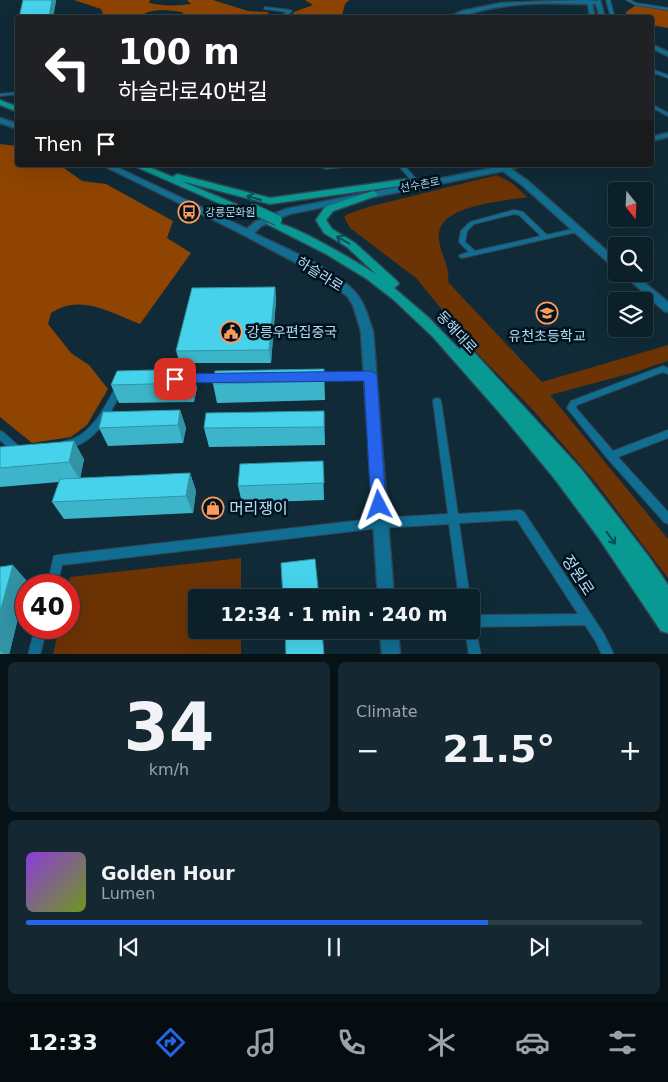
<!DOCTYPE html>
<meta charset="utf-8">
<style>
body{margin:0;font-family:"DejaVu Sans","Noto Sans KR",sans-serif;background:#152831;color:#f1f3f6;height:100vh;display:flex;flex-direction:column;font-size:19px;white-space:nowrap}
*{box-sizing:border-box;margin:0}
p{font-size:16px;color:#9aa3a8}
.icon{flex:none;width:28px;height:28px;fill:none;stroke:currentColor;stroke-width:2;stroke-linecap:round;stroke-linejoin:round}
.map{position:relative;height:654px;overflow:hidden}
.side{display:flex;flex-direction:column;gap:8px;padding:8px;background:#071217;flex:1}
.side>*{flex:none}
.hud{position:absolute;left:15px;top:15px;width:639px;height:152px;border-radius:5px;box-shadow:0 5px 20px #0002,0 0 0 1px #2c3e46;background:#202124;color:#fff;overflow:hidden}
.needle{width:32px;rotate:162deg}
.fabs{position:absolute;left:608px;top:182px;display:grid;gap:10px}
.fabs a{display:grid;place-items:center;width:45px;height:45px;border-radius:5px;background:#0c2029;box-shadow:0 5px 20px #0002,0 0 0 1px #2c3e46;font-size:25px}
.speed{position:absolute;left:15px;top:574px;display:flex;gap:10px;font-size:25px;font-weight:700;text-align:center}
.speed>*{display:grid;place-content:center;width:65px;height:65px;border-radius:50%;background:#0c2029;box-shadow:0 5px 20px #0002,0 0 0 1px #2c3e46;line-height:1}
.speed .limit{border:8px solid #d22;background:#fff;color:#111}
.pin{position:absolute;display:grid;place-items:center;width:42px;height:42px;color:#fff;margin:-21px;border-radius:10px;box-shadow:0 2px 8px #0006}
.me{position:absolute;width:55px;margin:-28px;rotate:356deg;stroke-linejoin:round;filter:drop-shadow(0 0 4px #0008)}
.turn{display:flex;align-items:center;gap:18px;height:105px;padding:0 20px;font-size:22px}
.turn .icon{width:65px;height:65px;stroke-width:2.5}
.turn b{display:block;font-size:35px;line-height:42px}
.then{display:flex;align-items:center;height:48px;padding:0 20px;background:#0003;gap:10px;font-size:19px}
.big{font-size:38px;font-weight:600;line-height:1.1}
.side .tile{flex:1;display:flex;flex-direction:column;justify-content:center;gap:8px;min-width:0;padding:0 18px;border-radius:8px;background:#152831}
.side .dial{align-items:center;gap:0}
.dial b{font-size:65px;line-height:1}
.song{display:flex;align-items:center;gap:15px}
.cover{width:60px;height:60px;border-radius:8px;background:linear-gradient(135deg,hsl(270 70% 55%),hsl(80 70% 35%))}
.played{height:5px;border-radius:2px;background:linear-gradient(90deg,#2563eb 75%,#2c3e46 75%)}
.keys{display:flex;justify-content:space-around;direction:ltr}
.heat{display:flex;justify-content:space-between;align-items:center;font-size:28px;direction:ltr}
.side .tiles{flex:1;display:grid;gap:8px;grid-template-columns:1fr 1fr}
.tile:last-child{grid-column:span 2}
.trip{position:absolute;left:188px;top:589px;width:292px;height:50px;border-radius:5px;background:#0c2029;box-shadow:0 5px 20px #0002,0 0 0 1px #2c3e46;font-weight:600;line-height:50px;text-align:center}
.menu{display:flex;height:80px;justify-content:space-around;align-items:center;background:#050d10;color:#9aa3a8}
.menu .icon{width:35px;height:35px}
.menu .current{color:#2563eb}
.menu b{font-size:22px;color:#f1f3f6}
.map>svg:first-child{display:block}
</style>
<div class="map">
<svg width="668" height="655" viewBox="0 0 668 655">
<rect width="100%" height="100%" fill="#102a37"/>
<path fill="#6c3304" d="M497 175 512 183 527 197C505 201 442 205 439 233 437 250 451 266 448 282L542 382 668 345V361L632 373 550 395 668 539V578L597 484 533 410 478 354 416 278 350 228 344 217 348 214 368 207Z
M241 558V597L196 598V630H241V654H53L59 628H69L68 585 70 577Z"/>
<path fill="#8f4401" d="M74 0H150L149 3C162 6 177 6 191 4L187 0H213L248 11 269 12 266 15 258 17 186 18 182 12C170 10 155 8 144 14V17H104L101 9Z
M305 0H349L345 4 342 15 320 16 328 17H291L294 12 313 5Z
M636 5 668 10V28L651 25V18L627 16 626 12Z
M0 144 17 146 18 165H52L64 168 82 181 106 184 173 221 167 238 191 253 140 324C111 313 81 293 51 313L48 324 71 353 89 365 108 389 87 425 71 437 32 443 0 417Z"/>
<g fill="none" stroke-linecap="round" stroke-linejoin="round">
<g stroke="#2f4655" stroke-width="2">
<path id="street" d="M606 0H610L615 18H611Z
M626 0H630L636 3 668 8V10L635 5Z
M265 7 290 10 292 11 283 18H279L287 12 264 9Z
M651 69 668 75V78L651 72Z
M18 92V94L0 96V94Z
M651 104 668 113V116L651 107Z
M318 165H348L345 167 326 169Z
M398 165H404L416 179V181H412Z
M514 210 523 212 547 235 577 228 580 230 577 232 462 258 460 257 459 256 460 255 469 252 459 242 461 231 470 222ZM514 214 519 215 541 236 475 251 465 242 467 231 474 224Z
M663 366 668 368V374L663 372 577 405 576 408 613 451 668 430V438L618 457 668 512V524L664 522 608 459 567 408 571 401Z
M370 373 373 374 374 376 373 378 370 379 315 380 312 379 311 377 312 375 315 374Z
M223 375 226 376 227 378 226 380 223 381 185 382 182 381 181 379 182 377 185 376Z
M120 384 123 385 124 387C112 409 100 439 73 447 69 448 66 449 62 448L60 445 62 442C65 441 70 440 73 439 95 430 106 404 117 385Z
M437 398 440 399 441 401 458 514 520 510 524 512 604 634 614 655H602L596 642 585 625 475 627 481 655H469L465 630H471V615L578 614 517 520 459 523 470 598H459L449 524 380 528 62 565 57 585H47L53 560 54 556 58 555 380 518 448 514 433 401 434 399Z
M0 431 3 432 22 449 24 452 22 455 19 456 16 455 0 440Z
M35 628H47L40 655H28Z"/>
</g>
<g stroke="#2f4655" stroke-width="3">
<path id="secondary" d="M588 0 596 1 600 0 605 18H600L596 4H592L595 18H590L588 4C558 3 528 2 499 7 481 9 463 18 446 18L462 11 501 3Z
M651 44 668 52V56L651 48Z
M0 118 18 124V129L0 123Z
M668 133V137L651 141V137Z
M102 165H112L247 229 255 222 286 209 498 167 497 165H523L511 169 528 181 616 259V267L612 266 522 185 503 171 289 214 261 226 254 233C284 248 333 268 355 292 365 303 368 318 373 331L394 598H378L361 331 353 305 347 296 323 277 238 232Z
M623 274H634L668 302V312L664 311Z
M380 630H398L400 655H382Z"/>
</g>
<g stroke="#2f4655" stroke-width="3">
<path id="primary" d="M0 100 18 107V112L0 105Z
M132 165H144L173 177 177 174 270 198 406 179 411 182 406 185 270 204 181 181 252 211 253 213 248 216Z
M373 191 378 194 376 196 333 211 326 220 332 229 355 243 397 281 399 284 394 288 429 318 459 349 465 346 470 348 581 469 649 557 668 585V633L661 631 598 537 554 478 506 420 433 337 394 300 367 279 326 254 267 224 268 222C285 218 360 264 377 275L347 247 324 233 316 220 325 207Z"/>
</g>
<use href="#street" fill="#106e93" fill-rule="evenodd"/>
<use href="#secondary" fill="#106e93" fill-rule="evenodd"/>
<use href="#primary" fill="#099993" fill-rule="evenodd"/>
<g stroke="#2f4655" stroke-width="12" stroke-linecap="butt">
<path id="primary-bridge" d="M253 209 277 220"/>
</g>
<use href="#primary-bridge" stroke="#099993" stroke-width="10"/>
</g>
<path fill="#3cb5ca" d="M275 287 276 300 271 363H180L176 351Z
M192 369 197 388 194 402 119 403 111 385Z
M324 369 325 400 217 403 213 384Z
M180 410 186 428 183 443 108 446 99 428Z
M324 411 325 445 209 447 204 428Z
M0 447 84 459 80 478 190 473 196 491 193 513 64 519 52 502 59 482 0 487Z
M323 461 324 500 242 503 238 486Z
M0 567 27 581 9 655H0Z"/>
<path fill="#3193a4" d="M52 0H56V2L53 18H49Z
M275 287 276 300 271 363 269 350Z
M192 369 197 388 194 402 189 383Z
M180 410 186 428 183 443 178 425Z
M74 441 84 459 80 480 69 462Z
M190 473 196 491 193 513 186 496Z
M13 565 27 581 9 655H5L0 651V612Z"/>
<path fill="#46d2eb" stroke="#3193a4" d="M23 0H52L49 18H19Z
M275 287 269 350 176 351 192 288Z
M192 369 189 383 111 385 117 371Z
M324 369 325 381 213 384 215 371Z
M180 410 178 425 99 428 103 412Z
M324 411V427L204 428 206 413Z
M74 441 69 462 0 468V447Z
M323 461 324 483 238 486 240 464Z
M190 473 186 496 52 502 60 479Z
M315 559 319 598H283L281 563Z
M13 565 0 612V567Z
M285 630H322L324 655H286Z"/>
<defs><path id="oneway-shaft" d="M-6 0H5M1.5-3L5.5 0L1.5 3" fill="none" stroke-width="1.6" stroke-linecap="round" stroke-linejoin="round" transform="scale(1.25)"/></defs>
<g stroke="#044f53">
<use href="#oneway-shaft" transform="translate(254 198) rotate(-164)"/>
<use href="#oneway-shaft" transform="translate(343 240) rotate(-150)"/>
<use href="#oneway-shaft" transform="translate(611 538) rotate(54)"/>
</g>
<path fill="#2563eb" stroke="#184099" d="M370 371 375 373 377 376 386 505 384 510 379 512 373 510 371 505 364 381 175 383 171 382 169 379 171 375 175 374Z"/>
<defs>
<g id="bus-ring" transform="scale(1.125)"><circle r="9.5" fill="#00121e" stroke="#ff9b5a" stroke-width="1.5"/><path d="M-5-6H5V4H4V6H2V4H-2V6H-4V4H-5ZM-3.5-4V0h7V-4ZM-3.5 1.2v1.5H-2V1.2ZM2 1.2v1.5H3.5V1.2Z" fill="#ff9b5a"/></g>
<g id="school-ring" transform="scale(1.125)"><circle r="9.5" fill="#00121e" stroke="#ff9b5a" stroke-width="1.5"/><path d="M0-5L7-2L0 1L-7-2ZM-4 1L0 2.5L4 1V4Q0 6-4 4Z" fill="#ff9b5a"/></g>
<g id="civic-ring" transform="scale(1.125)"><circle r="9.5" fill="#00121e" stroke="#ff9b5a" stroke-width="1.5"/><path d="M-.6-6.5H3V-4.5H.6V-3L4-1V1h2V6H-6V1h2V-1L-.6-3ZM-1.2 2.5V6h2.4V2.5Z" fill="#ff9b5a"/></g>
<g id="shop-ring" transform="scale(1.125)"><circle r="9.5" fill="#00121e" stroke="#ff9b5a" stroke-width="1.5"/><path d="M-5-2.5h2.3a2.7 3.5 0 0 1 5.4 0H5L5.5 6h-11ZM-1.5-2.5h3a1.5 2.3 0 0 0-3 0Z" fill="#ff9b5a"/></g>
</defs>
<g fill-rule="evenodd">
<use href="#bus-ring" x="189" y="212"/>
<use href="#school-ring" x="547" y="313"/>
<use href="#civic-ring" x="231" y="332"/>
<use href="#shop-ring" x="213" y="508"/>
</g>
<g text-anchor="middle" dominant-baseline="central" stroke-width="5" stroke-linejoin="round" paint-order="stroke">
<g font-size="11" fill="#b5dbf0" stroke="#00121e">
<text transform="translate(420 185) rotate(-11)">선수촌로</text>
</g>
<g font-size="11" fill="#b5dbf0" stroke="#00121e" text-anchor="start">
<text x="205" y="212">강릉문화원</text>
</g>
<g font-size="14" fill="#b5dbf0" stroke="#00121e">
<text transform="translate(320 274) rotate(32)">하슬라로</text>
<text transform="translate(457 332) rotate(47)">동해대로</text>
</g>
<g font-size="14" fill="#b5dbf0" stroke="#00121e" text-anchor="start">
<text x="247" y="332">강릉우편집중국</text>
<text x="547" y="336" text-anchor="middle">유천초등학교</text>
</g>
<g font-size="16" fill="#b5dbf0" stroke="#00121e" text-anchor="start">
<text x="229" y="508">머리쟁이</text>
</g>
<g font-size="16" fill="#b5dbf0" stroke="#00121e">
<text transform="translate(578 575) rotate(57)">정원로</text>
</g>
</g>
</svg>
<div class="fabs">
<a><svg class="needle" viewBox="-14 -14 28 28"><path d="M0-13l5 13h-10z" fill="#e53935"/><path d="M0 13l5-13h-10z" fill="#9aa3a8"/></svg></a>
<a><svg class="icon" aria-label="search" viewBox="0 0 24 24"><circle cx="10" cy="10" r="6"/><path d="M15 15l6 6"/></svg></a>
<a><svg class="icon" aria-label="layers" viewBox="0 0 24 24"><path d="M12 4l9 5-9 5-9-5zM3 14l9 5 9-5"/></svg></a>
</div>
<div class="speed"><div class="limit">40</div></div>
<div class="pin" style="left:175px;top:379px;background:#d93025"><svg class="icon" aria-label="arrive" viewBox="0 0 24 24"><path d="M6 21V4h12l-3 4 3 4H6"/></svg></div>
<svg class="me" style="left:379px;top:505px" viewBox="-20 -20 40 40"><path d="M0-17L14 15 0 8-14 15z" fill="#2563eb" stroke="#fff" stroke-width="4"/></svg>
<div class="trip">12:34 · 1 min · 240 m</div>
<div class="hud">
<div class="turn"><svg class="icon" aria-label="left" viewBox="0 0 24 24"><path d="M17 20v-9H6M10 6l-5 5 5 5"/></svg><div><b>100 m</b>하슬라로40번길</div></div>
<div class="then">Then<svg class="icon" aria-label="arrive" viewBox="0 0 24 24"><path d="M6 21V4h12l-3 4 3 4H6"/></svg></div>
</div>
</div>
<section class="side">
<div class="tiles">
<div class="tile dial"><b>34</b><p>km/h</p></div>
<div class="tile"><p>Climate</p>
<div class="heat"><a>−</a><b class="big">21.5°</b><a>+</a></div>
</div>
<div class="tile">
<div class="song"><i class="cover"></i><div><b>Golden Hour</b><p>Lumen</p></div></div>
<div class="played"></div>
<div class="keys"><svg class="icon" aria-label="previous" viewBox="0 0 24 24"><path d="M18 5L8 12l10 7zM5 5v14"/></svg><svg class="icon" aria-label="pause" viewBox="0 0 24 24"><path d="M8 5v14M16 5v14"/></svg><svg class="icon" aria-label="next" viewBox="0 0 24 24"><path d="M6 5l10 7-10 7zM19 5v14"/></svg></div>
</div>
</div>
</section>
<nav class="menu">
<b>12:33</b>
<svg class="icon current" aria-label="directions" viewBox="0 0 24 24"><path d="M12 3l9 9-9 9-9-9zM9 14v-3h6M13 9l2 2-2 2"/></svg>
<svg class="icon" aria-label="music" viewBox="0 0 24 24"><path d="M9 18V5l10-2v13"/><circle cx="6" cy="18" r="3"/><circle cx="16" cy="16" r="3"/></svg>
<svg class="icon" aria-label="phone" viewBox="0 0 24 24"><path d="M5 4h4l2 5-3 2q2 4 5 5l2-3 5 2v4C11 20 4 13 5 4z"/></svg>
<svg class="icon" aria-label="climate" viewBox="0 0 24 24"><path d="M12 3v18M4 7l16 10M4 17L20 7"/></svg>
<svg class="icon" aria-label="car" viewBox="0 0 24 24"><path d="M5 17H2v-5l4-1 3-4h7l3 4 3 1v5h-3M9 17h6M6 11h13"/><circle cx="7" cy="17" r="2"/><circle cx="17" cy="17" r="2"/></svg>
<svg class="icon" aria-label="filters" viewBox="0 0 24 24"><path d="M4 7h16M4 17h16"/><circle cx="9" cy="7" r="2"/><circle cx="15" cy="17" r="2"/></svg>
</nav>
